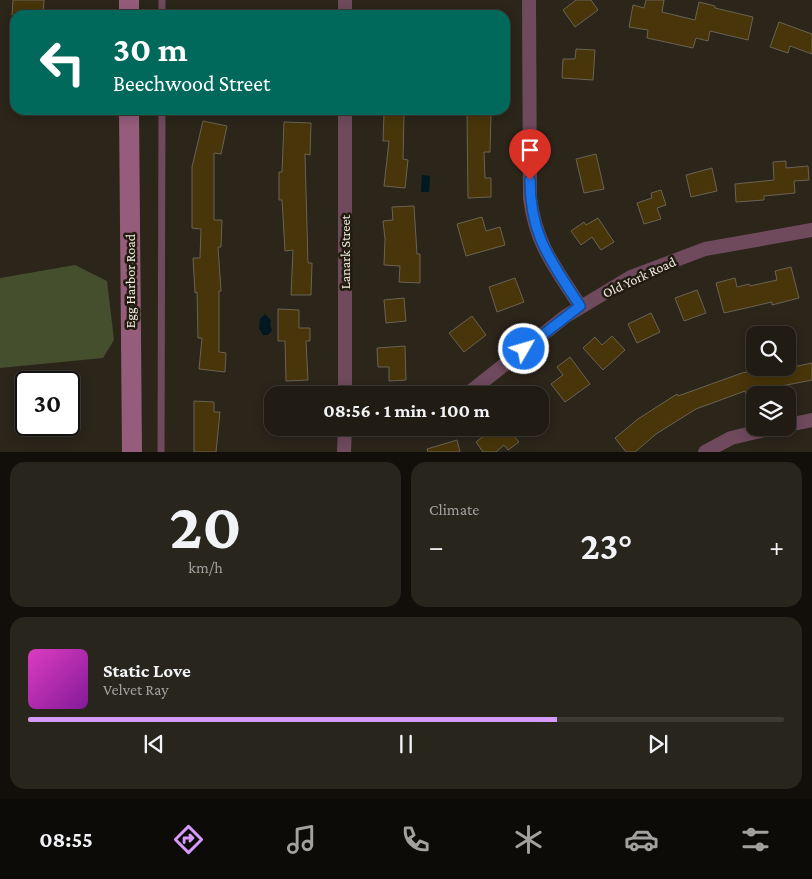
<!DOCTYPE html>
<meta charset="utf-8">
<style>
body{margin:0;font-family:"Crimson Pro",serif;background:#28251d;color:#f1f3f6;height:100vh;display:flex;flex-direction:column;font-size:19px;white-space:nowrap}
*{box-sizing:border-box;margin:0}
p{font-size:16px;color:#a2a1a0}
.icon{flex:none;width:28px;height:28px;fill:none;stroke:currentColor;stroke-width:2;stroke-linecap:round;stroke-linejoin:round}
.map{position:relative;height:452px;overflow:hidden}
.panel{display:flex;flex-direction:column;gap:10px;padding:10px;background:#120f0b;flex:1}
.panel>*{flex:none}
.top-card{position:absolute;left:10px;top:10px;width:500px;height:105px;border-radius:15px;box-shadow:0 2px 12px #0003,0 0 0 1px #3d3a34;background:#00695c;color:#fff;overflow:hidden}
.tools{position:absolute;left:746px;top:326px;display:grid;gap:10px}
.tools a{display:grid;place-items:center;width:50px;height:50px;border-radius:10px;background:#201c14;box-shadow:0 2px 12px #0003,0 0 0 1px #3d3a34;font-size:25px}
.speed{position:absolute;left:15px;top:371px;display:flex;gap:10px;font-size:25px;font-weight:700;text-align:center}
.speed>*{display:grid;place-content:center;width:65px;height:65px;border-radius:50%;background:#201c14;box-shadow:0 2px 12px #0003,0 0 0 1px #3d3a34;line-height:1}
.speed .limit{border:2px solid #111;border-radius:8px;background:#fff;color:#111}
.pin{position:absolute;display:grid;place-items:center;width:42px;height:42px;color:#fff;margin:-51px -21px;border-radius:50% 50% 50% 0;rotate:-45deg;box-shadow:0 0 5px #0007}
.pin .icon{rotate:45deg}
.me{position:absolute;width:55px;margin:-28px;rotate:52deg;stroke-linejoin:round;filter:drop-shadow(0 0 4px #0008)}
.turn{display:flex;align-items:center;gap:18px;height:105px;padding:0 20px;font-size:22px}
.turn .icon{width:65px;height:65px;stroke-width:2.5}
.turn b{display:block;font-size:35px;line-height:42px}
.big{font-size:38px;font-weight:700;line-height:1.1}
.panel .tile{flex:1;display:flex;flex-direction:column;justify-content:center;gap:8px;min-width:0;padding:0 18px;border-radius:15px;background:#28251d}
.panel .dial{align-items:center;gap:0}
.dial b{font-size:65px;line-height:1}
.song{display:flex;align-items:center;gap:15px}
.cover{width:60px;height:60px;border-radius:8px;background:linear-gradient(135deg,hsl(310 70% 55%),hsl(290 70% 35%))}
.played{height:5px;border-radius:2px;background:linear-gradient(90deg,#d69bfa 70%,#3d3a34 70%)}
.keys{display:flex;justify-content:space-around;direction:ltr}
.heat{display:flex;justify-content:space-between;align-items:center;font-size:28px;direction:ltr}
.panel .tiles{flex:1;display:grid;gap:10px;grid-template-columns:1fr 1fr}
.tile:last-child{grid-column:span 2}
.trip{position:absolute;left:264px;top:386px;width:285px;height:50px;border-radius:15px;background:#201c14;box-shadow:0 2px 12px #0003,0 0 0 1px #3d3a34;font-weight:700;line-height:50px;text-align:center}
.tab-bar{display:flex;height:80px;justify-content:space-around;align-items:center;background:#0d0b08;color:#a2a1a0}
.tab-bar .icon{width:35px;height:35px}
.tab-bar .on{color:#d69bfa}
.tab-bar b{font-size:22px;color:#f1f3f6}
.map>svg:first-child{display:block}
</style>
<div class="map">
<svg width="812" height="452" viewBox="0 0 812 452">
<rect width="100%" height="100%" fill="#2b251a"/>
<path fill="#464f2d" d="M75 265 107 281 114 340 103 358 0 368V278Z"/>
<path fill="#00181f" d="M422 175 430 176 429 192H421Z
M265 314 271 320 270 325 272 330 268 335H263L259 328 260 319Z"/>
<path fill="#483509" stroke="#6a6355" d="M13 0H44L43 15H12Z
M576 0H591L598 10 575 27 563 10Z
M646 0H664L662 12 695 20 699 2 715 6V8L753 17 748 40 710 31 708 41 696 38 693 48 647 38 648 30 629 27 633 5 644 8Z
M779 22 812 34V54L790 46 788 53 770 47Z
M576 49 595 50 593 80 562 78 563 59H575Z
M384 113 404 114 403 159 408 160 405 188 384 186 389 141H383Z
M467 114H491L490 152H484L485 178H491V197L468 198Z
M203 121 227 126 221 154 214 153V220H222L221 247H218L221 291H219V352L226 353 225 372 199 369 202 338H198L197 292 195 293 193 258H200L201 229 192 228V167Z
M284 122 311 123 310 155 305 154 308 263H312L311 295H291L293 250 285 251 282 200H279V172H282Z
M596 154 604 189 584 193 576 159Z
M786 161V168L808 166 809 180 794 181 795 193 764 196V200L736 202 735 184 774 180 773 162Z
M712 168 717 191 691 197 686 175Z
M661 190 666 205 657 208 661 219 644 224 637 203 652 198 651 193Z
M414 206 417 254H420V283L399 282 400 266 384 265 385 239 383 221 393 220 392 207Z
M482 217 486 231 500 227 505 245 466 256 457 224Z
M598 218 614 242 601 250 592 237 581 245 571 231 584 222 586 225Z
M791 267 799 298 772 305V302L724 313 716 283 735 278 737 287 749 284 750 286 777 280 775 271Z
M515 278 524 302 497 312 489 287Z
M697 290 706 313 684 321 675 298Z
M404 298 406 321 386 323 384 300Z
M278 309 299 310V328H310V341H306L308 380 286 381 285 341H278Z
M651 313 660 332 637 343 628 324Z
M472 316 486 335 464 352 449 333Z
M612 336 625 350 603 370 583 348 595 337 602 345Z
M405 346 406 380 389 381V367H378L377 348Z
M570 357 590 384 565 402 551 384 563 375 557 367Z
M812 363V380L746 393 745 391 696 409 656 434 635 452H626L615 438 638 419 677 394 678 396 742 373 767 368H773L774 371Z
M194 401 214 402V412H220L216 452H194Z
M494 428H507L519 442 508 450 504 445 496 452H483L476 442Z
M457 440 460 452H428L427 449Z"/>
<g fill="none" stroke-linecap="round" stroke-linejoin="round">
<path stroke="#6e4a5c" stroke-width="7" d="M162 15V0
M161 452 162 110"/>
<path stroke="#6e4a5c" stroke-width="14" d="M529 0 530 198C536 245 555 267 580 306
M345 15V0
M345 395V110
M466 395 566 316 631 277 705 249 812 230
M788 425 812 420
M344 452 345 428
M705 452 731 438 773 428"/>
<path stroke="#955d7b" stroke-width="20" d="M129 15V0
M129 110 132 452"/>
</g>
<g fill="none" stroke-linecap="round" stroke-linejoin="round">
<g stroke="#114b97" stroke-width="12">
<path id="route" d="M524 349 580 306C551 261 530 236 530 180"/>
</g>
<use href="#route" stroke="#1a73e8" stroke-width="9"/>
</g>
<g text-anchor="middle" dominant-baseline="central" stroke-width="5" stroke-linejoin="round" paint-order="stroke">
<g font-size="14" fill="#efebe3" stroke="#221c10">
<text transform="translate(345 252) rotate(-90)">Lanark Street</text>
<text transform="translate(639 277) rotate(-25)">Old York Road</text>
<text transform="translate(130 281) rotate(-90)">Egg Harbor Road</text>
</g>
</g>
</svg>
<div class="tools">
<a><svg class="icon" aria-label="search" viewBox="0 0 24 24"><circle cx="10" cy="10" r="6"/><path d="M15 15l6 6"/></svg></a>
<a><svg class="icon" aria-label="layers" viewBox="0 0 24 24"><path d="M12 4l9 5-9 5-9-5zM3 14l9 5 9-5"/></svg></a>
</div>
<div class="speed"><div class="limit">30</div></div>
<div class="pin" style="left:530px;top:180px;background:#d93025"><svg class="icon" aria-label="arrive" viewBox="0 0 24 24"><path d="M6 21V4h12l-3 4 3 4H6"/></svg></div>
<svg class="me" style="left:524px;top:349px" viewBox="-20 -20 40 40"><circle r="17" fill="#1a73e8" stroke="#fff" stroke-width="3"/><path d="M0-11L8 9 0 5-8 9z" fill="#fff"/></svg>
<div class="trip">08:56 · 1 min · 100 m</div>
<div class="top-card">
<div class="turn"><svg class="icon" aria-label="left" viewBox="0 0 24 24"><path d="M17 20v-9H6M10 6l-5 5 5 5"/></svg><div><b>30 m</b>Beechwood Street</div></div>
</div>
</div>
<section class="panel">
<div class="tiles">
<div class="tile dial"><b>20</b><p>km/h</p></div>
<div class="tile"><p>Climate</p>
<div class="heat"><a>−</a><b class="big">23°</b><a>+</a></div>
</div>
<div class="tile">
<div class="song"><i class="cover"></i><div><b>Static Love</b><p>Velvet Ray</p></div></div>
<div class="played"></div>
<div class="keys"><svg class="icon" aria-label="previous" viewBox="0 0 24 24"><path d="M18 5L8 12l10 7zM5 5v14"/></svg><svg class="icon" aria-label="pause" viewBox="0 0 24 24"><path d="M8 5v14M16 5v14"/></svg><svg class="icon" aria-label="next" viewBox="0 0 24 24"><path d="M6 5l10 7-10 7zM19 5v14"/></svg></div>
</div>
</div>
</section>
<nav class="tab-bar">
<b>08:55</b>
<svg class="icon on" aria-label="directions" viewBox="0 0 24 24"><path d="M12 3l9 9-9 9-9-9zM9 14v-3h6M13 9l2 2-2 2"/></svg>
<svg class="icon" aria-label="music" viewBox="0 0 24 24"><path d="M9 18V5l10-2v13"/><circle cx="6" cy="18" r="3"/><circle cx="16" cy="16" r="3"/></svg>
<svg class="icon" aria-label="phone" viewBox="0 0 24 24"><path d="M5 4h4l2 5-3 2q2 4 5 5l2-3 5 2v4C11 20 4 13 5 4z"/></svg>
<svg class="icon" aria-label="climate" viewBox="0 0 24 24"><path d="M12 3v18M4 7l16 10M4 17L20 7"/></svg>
<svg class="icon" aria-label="car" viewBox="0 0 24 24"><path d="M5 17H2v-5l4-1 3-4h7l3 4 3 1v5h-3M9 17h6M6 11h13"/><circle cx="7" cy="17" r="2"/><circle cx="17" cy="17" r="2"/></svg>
<svg class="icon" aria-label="filters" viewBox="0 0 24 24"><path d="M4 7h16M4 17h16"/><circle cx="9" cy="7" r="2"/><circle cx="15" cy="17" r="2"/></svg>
</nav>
